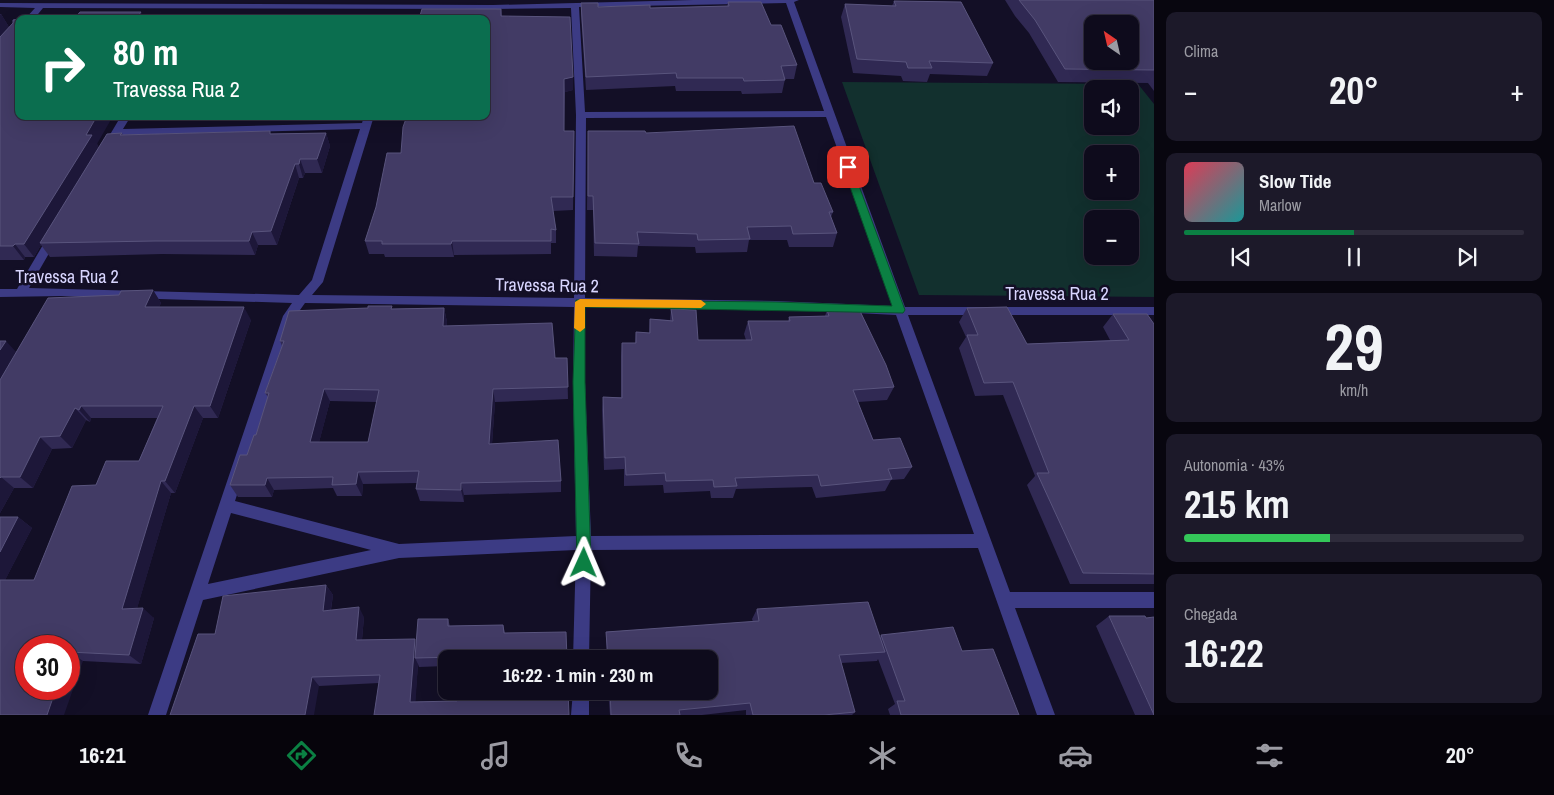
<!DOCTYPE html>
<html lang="pt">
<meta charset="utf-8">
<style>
body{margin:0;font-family:"Archivo Narrow",sans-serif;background:#1c1929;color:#f1f3f6;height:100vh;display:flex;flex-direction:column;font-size:19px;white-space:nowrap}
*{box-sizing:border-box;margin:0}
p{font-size:16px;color:#9b9ba3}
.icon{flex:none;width:28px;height:28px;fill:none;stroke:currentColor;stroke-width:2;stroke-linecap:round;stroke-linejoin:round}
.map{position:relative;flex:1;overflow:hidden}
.side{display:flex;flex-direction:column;gap:12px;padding:12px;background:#08060f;width:400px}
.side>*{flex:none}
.banner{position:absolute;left:15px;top:15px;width:475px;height:105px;border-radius:10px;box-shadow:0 5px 20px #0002,0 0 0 1px #2e2b3b;background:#0b6e4f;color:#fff;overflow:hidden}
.needle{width:32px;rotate:326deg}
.fabs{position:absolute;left:1084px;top:15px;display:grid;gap:10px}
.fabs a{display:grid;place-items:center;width:55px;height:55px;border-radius:10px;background:#0e0b1c;box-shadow:0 5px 20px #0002,0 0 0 1px #2e2b3b;font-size:25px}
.speed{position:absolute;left:15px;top:635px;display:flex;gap:10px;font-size:25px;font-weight:700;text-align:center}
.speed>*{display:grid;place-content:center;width:65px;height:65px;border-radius:50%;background:#0e0b1c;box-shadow:0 5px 20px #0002,0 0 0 1px #2e2b3b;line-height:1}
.speed .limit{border:8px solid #d22;background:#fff;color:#111}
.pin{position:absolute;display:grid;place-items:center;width:42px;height:42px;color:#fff;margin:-21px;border-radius:10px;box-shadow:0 2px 8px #0006}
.me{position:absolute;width:55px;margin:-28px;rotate:1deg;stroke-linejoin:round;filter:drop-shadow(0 0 4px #0008)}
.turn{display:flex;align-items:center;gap:18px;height:105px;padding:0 15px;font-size:22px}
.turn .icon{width:65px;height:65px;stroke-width:2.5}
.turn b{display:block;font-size:35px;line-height:42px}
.big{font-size:38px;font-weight:700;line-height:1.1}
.side .tile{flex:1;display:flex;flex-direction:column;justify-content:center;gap:8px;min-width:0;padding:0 18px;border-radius:10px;background:#1c1929}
.side .dial{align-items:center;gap:0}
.dial b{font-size:65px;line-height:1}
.song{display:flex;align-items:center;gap:15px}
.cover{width:60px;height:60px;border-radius:8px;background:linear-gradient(135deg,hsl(350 70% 55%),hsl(180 70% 35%))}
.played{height:5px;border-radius:2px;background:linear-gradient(90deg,#0b8043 50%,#2e2b3b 50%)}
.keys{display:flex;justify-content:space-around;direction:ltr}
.heat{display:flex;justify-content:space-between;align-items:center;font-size:28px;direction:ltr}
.charge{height:8px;border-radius:4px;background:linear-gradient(90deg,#34c759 43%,#2e2b3b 0)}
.trip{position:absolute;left:438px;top:650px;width:280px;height:50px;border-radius:10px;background:#0e0b1c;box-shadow:0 5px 20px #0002,0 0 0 1px #2e2b3b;font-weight:700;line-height:50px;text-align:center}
.tabs{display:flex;height:80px;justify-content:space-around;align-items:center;background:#06040b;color:#9b9ba3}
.tabs .icon{width:35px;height:35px}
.tabs .selected{color:#0b8043}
.tabs b{font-size:22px;color:#f1f3f6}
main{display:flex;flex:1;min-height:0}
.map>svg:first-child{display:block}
</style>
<main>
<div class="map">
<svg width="1154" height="715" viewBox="0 0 1154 715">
<rect width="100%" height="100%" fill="#130f26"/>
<path fill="#12302e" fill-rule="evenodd" d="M842 82 1138 84 1154 104V297L919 295ZM1092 89H1130V126H1092ZM1092 154H1130V191H1092ZM1092 219H1130V256H1092Z"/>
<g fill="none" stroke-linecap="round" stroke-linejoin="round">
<path fill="#3c3b84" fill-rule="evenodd" d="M693 0H799L794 2 905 307H1154V315H908L1010 592H1154V608H1015L1055 715H1037L978 548 591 550 589 659H573L576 550 399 558 203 600 166 715H148L283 316 292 303 62 296 0 297V289H17L50 233 54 232 59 236 29 288 299 295 312 280 360 129 120 135 116 140 113 141 108 138 121 116H131L123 129 362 123 364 116H374L323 282 312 295 574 298 576 115 571 8 493 9 43 8 34 19H25L35 8 0 7V3L493 5ZM786 3 824 111 585 112 579 7ZM826 117 893 306 776 301 585 298 586 118ZM305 303 574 307 573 382 576 536 399 544 235 501 295 317ZM585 307 776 309 896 315 974 534 591 536 585 382ZM231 513 371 550 208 584Z
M573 691H589V715H571Z"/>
</g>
<path fill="#302953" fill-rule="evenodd" d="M1005 0H1154V91L1148 83 1058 82 1029 33 1015 16Z
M894 1 993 63 987 76 930 74 927 82 903 81 901 76 853 73 841 17 845 4 892 6Z
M728 2 771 25 797 65 794 79H785L782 93 742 94 741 91H676L675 86 586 90 581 16V3L598 7 650 8 727 6Z
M501 9 502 16 573 77V90L565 92 564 131H574L573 210 553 211 556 230V243H551V254L454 255V257H385L384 254H369L365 241 401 153Z
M0 14H1L9 27 7 28V29L97 144 99 148 122 133 123 135 326 133 330 146 322 173H305L303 178H299L277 245H258L255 255 162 254 50 257 41 245 34 257H25L24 260H0Z
M588 131 646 133 814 183 833 212 831 217 837 233 833 247H789L787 240H749L747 252 696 253 695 247 638 246 637 257 594 256 593 210H587Z
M153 290 161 303 159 307 251 320 218 418H203L175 493H171L137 608 154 618 141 664 83 661 0 715V517H18L32 528 5 580H34L96 485 139 461 157 418H91L90 422 86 420 72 448 52 449 33 488H14L0 513V341L16 352 119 295Z
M444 308 447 322V326L555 358H567L568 399 495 402 492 444 561 481V492L464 495V502L420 501 416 489 417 483 363 484 362 496H337L333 488 274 490 272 497H238L230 485 247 455 256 435 268 397 265 393 282 346 280 341 392 309ZM330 401 377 402 368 442H319Z
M967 308 1027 344 1110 340 1103 327 1113 314 1154 324V584H1070L1027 485 1035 476 1003 395 975 396 959 348 966 337 959 322Z
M671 309 698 340H746L744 334 748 321H788L789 317 825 316 827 310 894 387 887 400 858 402 873 440 912 467 904 479 891 480 885 491 816 498 812 487 736 489 733 498H711L710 491 664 493 663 485 624 486V469L604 470 602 410 603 397H621V356L622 343H635L636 332 649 333 650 319 670 320Z
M326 585 333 595 331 610 364 617 362 640 416 642 448 619 450 626 503 625 505 633 567 659H446V666L419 667 418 664 415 702 457 701 568 691 374 715 379 683 319 686 215 634Z
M757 609 880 637 881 635 962 651 1019 715H890L888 709 895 704 878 659 877 661 841 663 855 712 852 715H746V710L702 715H610L608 691H709V659H607L606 641V632L753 622 752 619Z
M1109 616 1154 715H1135L1096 626Z"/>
<path fill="#1d1739" d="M141 12 144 19H136Z
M1 14 9 27 7 28 9 33 0 44V15Z
M573 77V90L565 92 564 79Z
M97 116H113L97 144 99 148 40 243 41 245 34 257 24 244 86 135Z
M326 133 330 146 322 173 317 159Z
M300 159 305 173 303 178 299 164Z
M295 164 299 178 277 245 271 231Z
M252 232 258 245 255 255 249 241Z
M452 241 454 255V257L451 244Z
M15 244 25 257 24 260 13 246Z
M153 290 161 303 153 320 145 307Z
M244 307 251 320 218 418 210 406Z
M444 308 447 322 446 339 443 326Z
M6 341 18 354 0 383V350Z
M324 389 330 401 316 454 310 442Z
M493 389 495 402 491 456 489 444Z
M81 406 91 418 90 422 79 410Z
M194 406 203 418 175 493 165 481Z
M75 408 86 420 72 448 60 436Z
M40 437 52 449 33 488 20 477Z
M358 472 363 484 362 496 356 484Z
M1 477 14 488 0 513V478Z
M267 478 274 490 272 497 265 485Z
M161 481 171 493 134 619 122 609Z
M461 483 464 495V502L461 490Z
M18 517 32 528 0 590V552Z
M326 585 333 595 329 620 323 611Z
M359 607 364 617 361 649 356 640Z
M143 608 154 618 141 664 129 655Z
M415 639 419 648 415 658 418 664 415 710 410 702Z
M69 652 83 661 64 715H47L56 689H69Z
M312 677 319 686 314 715H305Z"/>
<path fill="#423b65" stroke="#59547d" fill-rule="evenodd" d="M1019 0H1154V70L1065 69 1035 20ZM1092 24H1130V61H1092Z
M894 1 961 2 993 63 929 61 932 68H908L906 62 857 59 845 4 896 6Z
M728 2H761L771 25H781L797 65 781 66 785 80 744 81 743 78H677L676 73 586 77 581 3H598V7L650 5V8L729 6Z
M422 9H501V16L570 17 573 77 564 79V131H574L573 197H551L556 230 551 229V241H452L451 244H382V241H365L376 207 387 153H401L403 127 407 116H486V19H419Z
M80 12H141L136 19H74Z
M358 15 357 19H265L266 17Z
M19 19V116H97L86 135H92L24 244H15L13 246H0V37L13 23V20Z
M794 126 814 183H821L833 212H829L837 233 793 234 791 226 747 227 750 239 698 240 697 234 637 232 639 244 595 243 593 196H588V131H645L646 133Z
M270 131V134L326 133 317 159H300L299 164H295L271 231 252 232 249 241H155L40 243 107 134 122 133 120 135Z
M153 290 145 307H244L210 406H194L165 481H161L122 609 143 608 129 655 69 652V654V646H26V689H56L47 715H0V580H34L72 486 96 485 106 461H139L163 406H81L79 410 75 408 60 436 40 437 20 477H1L0 478V380L48 298 119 295 121 291Z
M368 306H392L391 309 444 308 443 326 552 323 555 358H567L568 387 493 389 489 444 558 440 561 481 461 483V490L416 489 419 471 358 472 356 484 332 485 333 477 267 478 265 485H230L240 455H247L254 435H256L269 393H265L284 341H280L289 311 368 308ZM324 389 379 390 368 442H310Z
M1007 307 1027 344 1129 340 1113 314H1147L1154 324V574L1083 573 1037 473H1049L1013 382 984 383 967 335H978L967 308Z
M671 309 696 310 698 340H752L748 321H790L789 317 829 316 827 310 859 309 886 365 894 387 853 390 873 440 900 438 912 467 888 469 892 479 821 486 818 475 735 478 737 486 714 487 713 480 666 481 665 473 626 475 625 457 605 458 603 397 622 398V343H636V332L650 333V319L673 321Z
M0 341H6L0 350Z
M0 517H18L0 552Z
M326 585 323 611 359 607 356 640 415 639 410 702 457 701 458 691H568L569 715H374L380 675 312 677 305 715H170L198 634H215L223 596Z
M868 602 885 652 839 655 855 712 824 715H753L750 703 679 710 680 715H611L610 691H709V659H608L606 632 759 621 757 609Z
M1109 616H1145L1146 618 1154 617V715Z
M418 619H448V626L503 625 504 633 566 632 567 659H458V657L415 658Z
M953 627 962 651 993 649 1019 715H901L897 701H905L881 635Z"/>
<path fill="#0b8043" stroke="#07532c" d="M844 165H848L852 167 905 310 903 313 585 307V382L591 563 589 567 584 569 579 567 577 563 573 382 576 300 776 302 892 306 843 167Z"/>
<path fill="#f59e0b" d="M580 299 701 300 706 304 701 308 585 307V328L580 332 574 328 575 302Z"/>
<g text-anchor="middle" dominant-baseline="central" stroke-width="5" stroke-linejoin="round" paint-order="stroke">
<g font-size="18" fill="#d8d5fe" stroke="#130f26">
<text x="67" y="276">Travessa Rua 2</text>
<text transform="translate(547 285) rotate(1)">Travessa Rua 2</text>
<text x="1057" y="293">Travessa Rua 2</text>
</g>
</g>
</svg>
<div class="fabs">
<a><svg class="needle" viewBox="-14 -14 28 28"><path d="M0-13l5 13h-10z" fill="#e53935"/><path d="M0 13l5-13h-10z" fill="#9b9ba3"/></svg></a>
<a><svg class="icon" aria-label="sound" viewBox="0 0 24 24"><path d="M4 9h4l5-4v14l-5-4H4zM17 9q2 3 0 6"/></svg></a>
<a>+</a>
<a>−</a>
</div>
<div class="speed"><div class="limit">30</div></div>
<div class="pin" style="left:848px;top:167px;background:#d93025"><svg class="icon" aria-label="arrive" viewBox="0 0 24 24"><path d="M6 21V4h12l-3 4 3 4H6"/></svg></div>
<svg class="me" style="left:584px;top:563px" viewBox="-20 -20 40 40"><path d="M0-17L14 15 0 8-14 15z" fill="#0b8043" stroke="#fff" stroke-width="4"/></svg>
<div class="trip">16:22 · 1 min · 230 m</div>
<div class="banner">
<div class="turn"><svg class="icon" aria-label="right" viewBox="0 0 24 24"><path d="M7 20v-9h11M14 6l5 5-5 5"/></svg><div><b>80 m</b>Travessa Rua 2</div></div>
</div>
</div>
<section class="side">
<div class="tile"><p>Clima</p>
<div class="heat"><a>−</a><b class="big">20°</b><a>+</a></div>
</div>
<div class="tile">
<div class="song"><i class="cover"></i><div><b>Slow Tide</b><p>Marlow</p></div></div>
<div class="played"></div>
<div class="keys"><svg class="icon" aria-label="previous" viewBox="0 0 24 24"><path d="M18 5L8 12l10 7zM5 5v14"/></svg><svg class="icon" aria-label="pause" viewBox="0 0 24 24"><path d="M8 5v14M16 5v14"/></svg><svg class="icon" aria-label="next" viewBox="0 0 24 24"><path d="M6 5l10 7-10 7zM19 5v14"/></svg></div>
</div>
<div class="tile dial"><b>29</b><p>km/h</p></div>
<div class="tile"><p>Autonomia · 43%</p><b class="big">215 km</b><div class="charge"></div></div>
<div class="tile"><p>Chegada</p><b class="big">16:22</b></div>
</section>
</main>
<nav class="tabs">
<b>16:21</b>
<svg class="icon selected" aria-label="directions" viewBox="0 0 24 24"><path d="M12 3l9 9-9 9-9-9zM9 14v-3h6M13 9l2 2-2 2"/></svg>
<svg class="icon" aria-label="music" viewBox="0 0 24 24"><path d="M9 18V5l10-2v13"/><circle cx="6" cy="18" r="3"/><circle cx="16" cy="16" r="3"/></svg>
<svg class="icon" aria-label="phone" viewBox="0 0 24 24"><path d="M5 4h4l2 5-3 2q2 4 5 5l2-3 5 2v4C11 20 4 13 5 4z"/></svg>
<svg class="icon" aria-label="climate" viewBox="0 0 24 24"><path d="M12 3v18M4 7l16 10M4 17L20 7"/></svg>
<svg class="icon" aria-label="car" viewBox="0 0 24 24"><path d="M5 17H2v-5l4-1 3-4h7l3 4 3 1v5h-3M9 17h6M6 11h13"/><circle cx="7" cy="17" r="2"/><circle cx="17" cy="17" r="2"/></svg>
<svg class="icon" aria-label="filters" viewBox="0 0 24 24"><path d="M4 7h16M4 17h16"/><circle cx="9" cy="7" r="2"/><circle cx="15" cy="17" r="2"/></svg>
<b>20°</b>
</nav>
